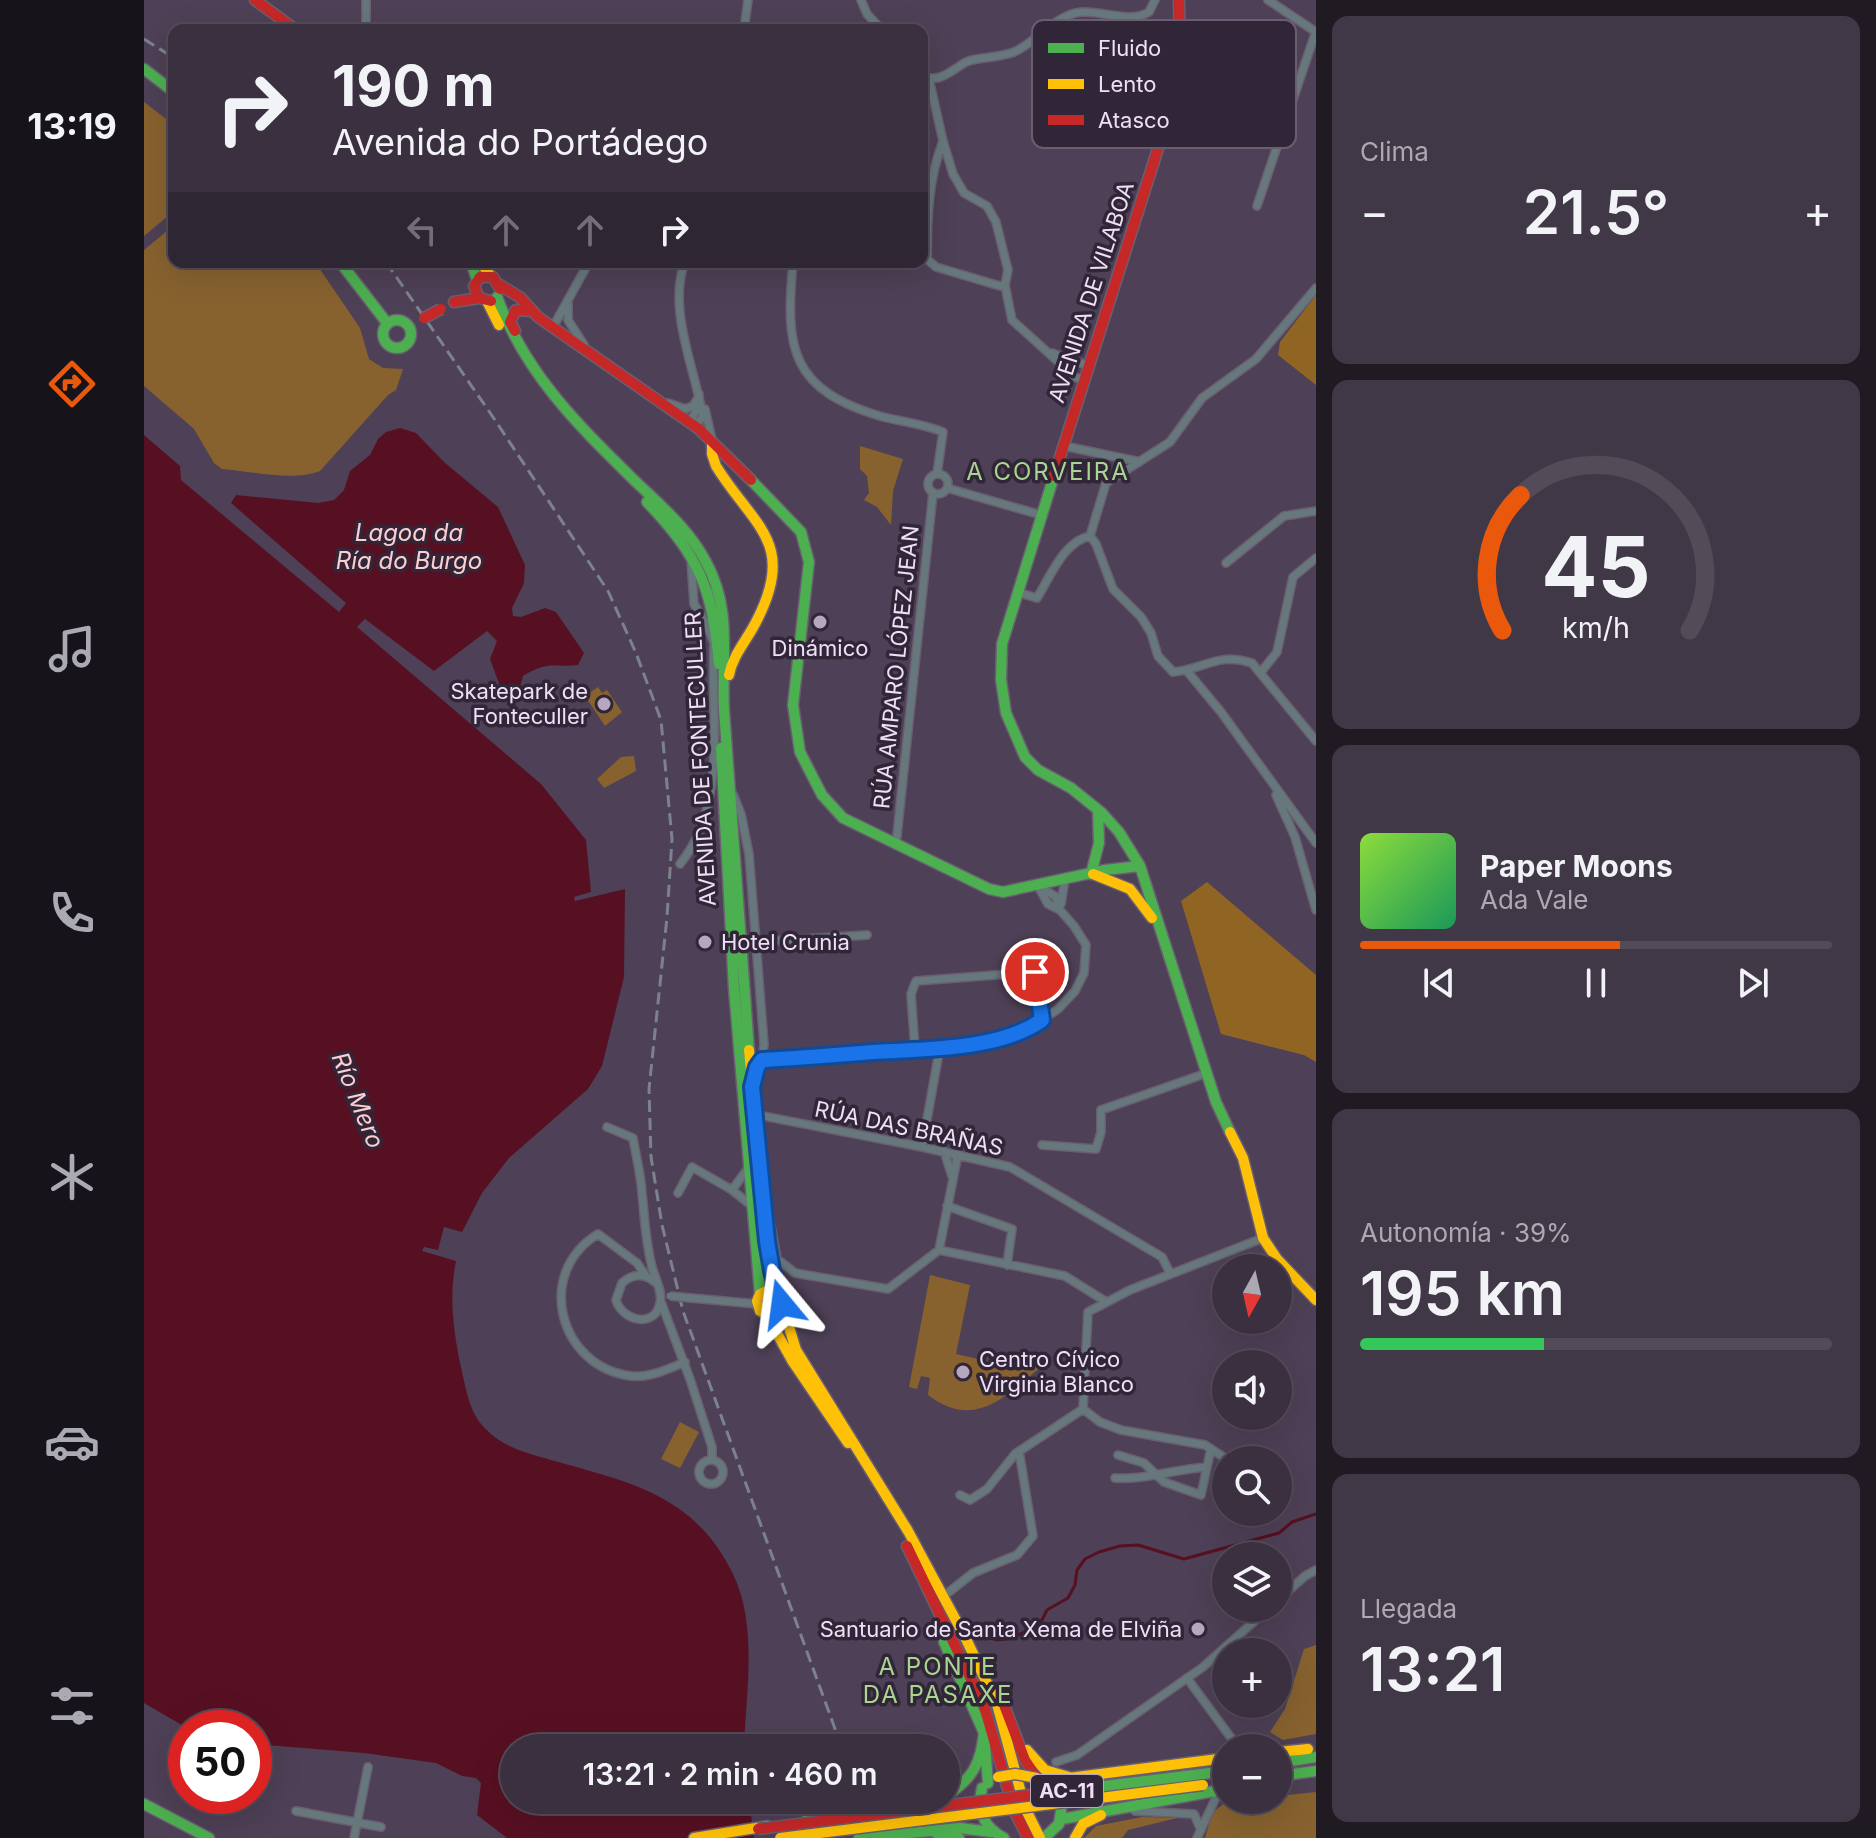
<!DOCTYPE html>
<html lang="es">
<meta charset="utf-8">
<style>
body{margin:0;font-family:Inter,sans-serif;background:#413847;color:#f1f3f6;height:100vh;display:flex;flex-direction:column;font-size:30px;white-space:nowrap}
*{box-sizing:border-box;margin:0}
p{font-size:26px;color:#aba9b1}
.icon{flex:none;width:44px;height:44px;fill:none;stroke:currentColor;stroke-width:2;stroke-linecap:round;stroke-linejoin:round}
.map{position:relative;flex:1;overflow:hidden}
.side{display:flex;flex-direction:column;gap:16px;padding:16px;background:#201a23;width:560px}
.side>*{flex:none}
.hud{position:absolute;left:24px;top:24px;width:760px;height:244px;border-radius:16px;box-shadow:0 8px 32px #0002,0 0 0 2px #544b59;background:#3a3040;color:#f1f3f6;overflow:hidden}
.needle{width:52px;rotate:188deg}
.controls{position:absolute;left:1068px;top:1254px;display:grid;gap:16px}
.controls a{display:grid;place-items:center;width:80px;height:80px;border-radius:50%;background:#3a3040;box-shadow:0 8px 32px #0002,0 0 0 2px #544b59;font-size:40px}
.speed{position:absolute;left:24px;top:1710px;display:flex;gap:16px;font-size:40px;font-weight:700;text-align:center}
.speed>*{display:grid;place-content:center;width:104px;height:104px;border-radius:50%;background:#3a3040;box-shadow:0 8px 32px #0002,0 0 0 2px #544b59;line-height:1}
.speed .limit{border:12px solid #d22;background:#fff;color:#111}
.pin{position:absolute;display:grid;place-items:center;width:68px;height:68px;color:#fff;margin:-34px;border:4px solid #fff;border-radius:50%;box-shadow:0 2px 8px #0007}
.me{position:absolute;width:88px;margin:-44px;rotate:344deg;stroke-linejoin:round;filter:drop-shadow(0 0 6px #0008)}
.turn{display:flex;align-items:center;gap:28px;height:168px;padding:0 32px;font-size:36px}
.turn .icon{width:104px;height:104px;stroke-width:2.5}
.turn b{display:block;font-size:56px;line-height:68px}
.lanes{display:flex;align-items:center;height:76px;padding:0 32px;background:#0003;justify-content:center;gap:40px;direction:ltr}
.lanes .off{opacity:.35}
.big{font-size:60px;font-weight:600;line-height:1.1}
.side .widget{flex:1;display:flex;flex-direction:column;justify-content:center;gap:12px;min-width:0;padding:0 28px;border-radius:16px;background:#413847}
.side .dial{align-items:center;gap:0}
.dial svg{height:208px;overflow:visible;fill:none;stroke:#544b59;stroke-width:7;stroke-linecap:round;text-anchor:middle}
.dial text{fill:#f1f3f6;stroke:none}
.song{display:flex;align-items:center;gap:24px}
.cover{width:96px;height:96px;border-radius:12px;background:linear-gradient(135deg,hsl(90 70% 55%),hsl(150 70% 35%))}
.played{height:8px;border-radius:4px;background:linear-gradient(90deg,#ea580c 55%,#544b59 55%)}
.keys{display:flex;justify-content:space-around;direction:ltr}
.heat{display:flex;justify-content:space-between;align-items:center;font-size:44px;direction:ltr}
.charge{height:12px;border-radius:6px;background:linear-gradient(90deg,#34c759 39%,#544b59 0)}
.trip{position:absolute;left:356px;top:1734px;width:460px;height:80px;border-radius:40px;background:#3a3040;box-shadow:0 8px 32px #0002,0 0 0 2px #544b59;font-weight:600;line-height:80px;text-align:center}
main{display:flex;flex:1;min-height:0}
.tab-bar{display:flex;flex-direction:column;width:144px;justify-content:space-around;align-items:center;background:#17131a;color:#aba9b1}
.tab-bar .icon{width:56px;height:56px}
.tab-bar .selected{color:#ea580c}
.tab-bar b{font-size:36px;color:#f1f3f6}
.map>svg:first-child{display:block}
</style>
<main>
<nav class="tab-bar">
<b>13:19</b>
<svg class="icon selected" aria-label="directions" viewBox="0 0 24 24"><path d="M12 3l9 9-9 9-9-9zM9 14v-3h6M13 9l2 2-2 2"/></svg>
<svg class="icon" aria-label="music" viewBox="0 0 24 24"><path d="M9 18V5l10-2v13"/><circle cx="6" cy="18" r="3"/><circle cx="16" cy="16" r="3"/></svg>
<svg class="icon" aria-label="phone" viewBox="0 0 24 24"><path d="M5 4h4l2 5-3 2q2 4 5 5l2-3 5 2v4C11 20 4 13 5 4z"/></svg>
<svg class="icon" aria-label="climate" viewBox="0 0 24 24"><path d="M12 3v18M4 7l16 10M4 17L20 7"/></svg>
<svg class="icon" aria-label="car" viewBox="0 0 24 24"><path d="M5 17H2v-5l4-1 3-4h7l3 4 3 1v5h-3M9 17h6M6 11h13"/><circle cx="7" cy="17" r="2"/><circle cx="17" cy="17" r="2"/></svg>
<svg class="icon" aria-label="filters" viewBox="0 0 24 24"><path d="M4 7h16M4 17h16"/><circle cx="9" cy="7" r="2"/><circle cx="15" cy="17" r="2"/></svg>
</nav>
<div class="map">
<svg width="1172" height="1838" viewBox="0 0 1172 1838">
<rect width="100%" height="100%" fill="#4e4056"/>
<path fill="#87622f" d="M0 102 30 125V211L0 236Z
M30 225V262H171L216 328 225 359 239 368 259 369 252 390 244 395 176 471C148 482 107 471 78 469L70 463 50 429 0 386V250Z
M716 446 759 459 749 491 747 525 733 507 720 500 725 493 723 476 716 469Z
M454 687 458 693 463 690 478 712 461 726 441 696Z
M490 756 492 771 460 788 453 779 477 757Z
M786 1275 826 1285 812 1354 853 1363 898 1366C862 1396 831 1431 784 1395L786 1378 777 1376 773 1389 765 1387Z
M536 1422 555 1432 536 1468 517 1459Z
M1172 1645V1734L1139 1740 1126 1732 1141 1709 1160 1649Z
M1172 1792V1838H1061L1068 1813 1082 1802 1134 1800V1796Z
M998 1817 1033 1818 984 1830 978 1838H940L952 1826Z"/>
<path fill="#906524" d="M1172 295V385L1134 355 1136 342Z
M1063 882 1172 975V1062L1160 1055 1077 1034 1037 901Z"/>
<path fill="#571021" d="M256 428 272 433 300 462 354 507 381 565 380 583 368 608 369 616 377 617 401 608 412 612 440 653 434 665C408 668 406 660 379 676L374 694 368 699 360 697 346 659 353 641 343 631 290 671 221 619 213 627 397 784 442 840 447 892 430 897 431 901 481 889 480 977 458 1066 444 1089 365 1158 338 1193 318 1232 300 1227 294 1250 280 1247 278 1251 312 1261C305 1297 309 1327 316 1363 321 1383 324 1409 338 1425 357 1447 380 1452 407 1460 485 1482 550 1494 589 1574 614 1626 602 1692 600 1748H370V1800H605L610 1838H363L333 1815 337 1783 332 1778 318 1776 292 1763 220 1753 110 1744V1728H43L0 1703V435L36 466 37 480 195 612 202 603 87 503 92 495 174 503 190 500 200 490 206 471 226 455 234 439 242 432Z"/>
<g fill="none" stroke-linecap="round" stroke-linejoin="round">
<path stroke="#571021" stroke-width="3" d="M852 1640 863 1639 881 1632 898 1620 903 1610 924 1598 931 1585 933 1570 941 1559 955 1552 976 1546 994 1545 1040 1559 1135 1533 1148 1522 1172 1514"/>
<g stroke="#6a5e71" stroke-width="10">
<path id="street" d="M717 0 723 14 738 30
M1124 0 1172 32
M222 30V0
M600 30 604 0
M778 75C794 85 808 70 822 62 833 57 855 58 870 52 890 43 902 26 921 17 947 2 979 27 1005 12L1011 0
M785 79 799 141 809 174 820 193 843 206 852 222 864 270 861 285 868 320 931 377 941 381
M1113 206 1172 31
M778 255 792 267 856 286 861 285
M783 260C783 219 784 180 799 141
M541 262C523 308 551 369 559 417L553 423H546L554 407 555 394
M649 262C641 349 646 390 739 417 760 422 780 424 799 432L793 474
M424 303V320L440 345
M409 327 445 262
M908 353 930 362 946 365
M524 403 541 409 549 406 554 398
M561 409 568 440
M920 446 992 461
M784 484a10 10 0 1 1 20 0a10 10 0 1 1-20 0Z
M803 488 897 515
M946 536 962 483 1026 442 1058 398 1112 359 1172 288
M1082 563 1140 516 1172 511
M570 590 577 620
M873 592 893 598C906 577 920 541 946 536L952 544 969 589 997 617 1007 633 1014 656 1029 672C1062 669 1072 652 1108 663L1172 741
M1043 671 1077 712 1172 843
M1117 672 1133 652 1149 577 1172 558
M589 794 597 814 605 854 620 1044 618 1060
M1132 795 1151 837 1172 910
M752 845 789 493
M536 864C585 804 566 714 570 643L563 625 550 604 547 559
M895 886 912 897 916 910
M917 904 921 879
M612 942 723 935
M593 994 596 1000 599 1020
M771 1049 767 994 772 981 891 972 898 1020
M618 1060 796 1047 844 1041 888 1027 914 1009 931 991 940 973 942 945 930 926 916 910 904 904 894 886
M605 1063 612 1057 618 1060 613 1067 606 1061V1060
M609 1114 778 1147 866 1167 1018 1257 1026 1273
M463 1127 489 1138C492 1156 497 1175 498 1193 501 1221 501 1239 508 1267 511 1278 519 1292 516 1303 511 1329 478 1321 472 1300L478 1283C489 1273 501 1273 512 1283
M898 1145 952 1149 957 1132V1110L1063 1073
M778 1147 796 1047
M800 1151 808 1176
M605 1167 588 1190 608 1206
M534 1193 548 1167 588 1190
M803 1206 868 1229 863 1265
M626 1221 633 1259 651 1273 744 1289 795 1250 814 1154
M795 1250 921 1276 961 1301
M502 1276 493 1263 454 1234C390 1273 415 1367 487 1376 506 1378 524 1369 541 1362
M547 1298 613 1304
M517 1302 546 1379 568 1447V1460
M974 1455 1000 1463 1020 1482 1057 1495 1063 1467
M555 1472a12 12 0 1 1 24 0a12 12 0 1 1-24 0Z
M1084 1460 1061 1445 977 1430 956 1422 939 1409 944 1312 986 1290 1119 1238
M971 1478C1001 1480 1032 1469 1063 1467L1067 1449
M816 1495 826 1500 843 1489 871 1454 939 1409
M805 1592 829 1573 873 1555 889 1536 875 1451
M1134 1600 1161 1576 1172 1570
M1043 1678 1093 1746
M912 1762 933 1755 1059 1667 1125 1608
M152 1811 237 1827
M991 1811 1050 1814 1057 1830
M210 1838 224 1767
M1053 1838 1074 1793"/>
</g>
<g stroke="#6a5e71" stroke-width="13">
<path id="fast" d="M0 69 30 92
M196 262 243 323
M327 262 333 280
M353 297C381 373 433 424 490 480 516 505 545 529 562 562 589 611 577 658 580 710 589 824 597 937 605 1050
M239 334a14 14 0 1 1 28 0a14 14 0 1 1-28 0Z
M910 476 858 644 857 680 862 713 881 757 894 770 927 788 958 813 975 832 996 866 1072 1102 1086 1132
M607 480 657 532 665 562 649 705 656 752 678 795 699 818 845 889 859 892 961 870 996 866
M503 502C555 557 569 588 575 664
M577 748 590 989 616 1294
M947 874 955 843 954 811
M800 1642 840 1733 844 1783
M1134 1763 1172 1757
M1058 1774 1082 1771
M1134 1776 1172 1771
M838 1788C833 1811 839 1827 860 1838
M806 1793C830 1777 837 1761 840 1733
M0 1804 65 1838
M664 1817 762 1800
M918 1819 1082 1789
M792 1833 815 1838
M715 1838 816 1828 847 1832
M900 1838 915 1824 917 1811"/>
</g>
<g stroke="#6a5e71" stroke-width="13">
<path id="slow" d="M336 262 346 275
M343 301 355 325
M568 442V454L572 466C609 526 653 542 613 620 604 639 589 654 585 675
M949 874 986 889 1008 918
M605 1050 623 1241 628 1271 638 1304 634 1311 625 1315 616 1311 613 1301 616 1294 625 1290 633 1293
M1086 1132 1099 1158 1119 1238 1133 1259 1172 1300
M638 1304 652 1350 764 1531
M622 1314 649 1362 704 1443
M764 1531 822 1639 853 1704 881 1808 896 1838
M883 1750 901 1770 925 1777
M1134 1752 1164 1749
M901 1781 1082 1758
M550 1838 624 1826
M931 1838 939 1824 957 1815"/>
</g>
<g stroke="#6a5e71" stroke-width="13">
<path id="jam" d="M111 0 152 30
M356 285 377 298 394 317 555 429 607 480
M335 298 330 286 336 277H349L356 289
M310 302 335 298 347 301
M371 331 366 322 372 310 387 311
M910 476 1031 95 1036 66 1035 0
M763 1546 840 1706 870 1810 884 1838
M860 1705 881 1760 893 1778"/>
</g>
<use href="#street" stroke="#66787c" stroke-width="7"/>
<use href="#fast" stroke="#4caf50" stroke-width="10"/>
<use href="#slow" stroke="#ffc107" stroke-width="10"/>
<use href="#jam" stroke="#c62828" stroke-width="10"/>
<path stroke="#7c828b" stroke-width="3" stroke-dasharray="12 6" stroke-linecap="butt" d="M0 39 30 58
M242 262 351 420 464 591 492 653 517 720 528 839 523 917 505 1089 507 1157 518 1225 539 1311 698 1748"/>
<g stroke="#6a5e71" stroke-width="10" stroke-linecap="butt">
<path id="street-bridge" d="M526 1296 547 1298"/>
</g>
<g stroke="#6a5e71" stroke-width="13" stroke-linecap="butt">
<path id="fast-bridge" d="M911 1792 1058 1774"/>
</g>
<g stroke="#6a5e71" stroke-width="13" stroke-linecap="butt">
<path id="slow-bridge" d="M854 1777 871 1774 893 1778
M636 1838 1059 1785"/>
</g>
<g stroke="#6a5e71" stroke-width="13" stroke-linecap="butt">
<path id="jam-bridge" d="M280 318 297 309
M614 1829 911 1792"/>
</g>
<use href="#street-bridge" stroke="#66787c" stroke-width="7"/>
<use href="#fast-bridge" stroke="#4caf50" stroke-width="10"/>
<use href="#slow-bridge" stroke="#ffc107" stroke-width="10"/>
<use href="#jam-bridge" stroke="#c62828" stroke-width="10"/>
</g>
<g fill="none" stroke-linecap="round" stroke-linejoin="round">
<g stroke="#114b97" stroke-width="20">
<path id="route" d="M638 1304 628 1271 623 1241 608 1087 613 1067 618 1060C655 1058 692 1055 729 1052 780 1049 856 1050 898 1020L891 972"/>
</g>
<use href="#route" stroke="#1a73e8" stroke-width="14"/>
</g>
<g fill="#b7a7be" stroke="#312637" stroke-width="3">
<circle cx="676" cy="622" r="8"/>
<circle cx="460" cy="704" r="8"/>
<circle cx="561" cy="942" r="8"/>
<circle cx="819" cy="1372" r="8"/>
<circle cx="1054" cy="1629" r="8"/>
</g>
<g text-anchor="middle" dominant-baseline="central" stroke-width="7" stroke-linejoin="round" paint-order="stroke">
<rect fill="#312637" stroke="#b6a8bd" stroke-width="2" x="887" y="1775" width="72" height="32" rx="6"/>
<g font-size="20" font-weight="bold" fill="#efdff6">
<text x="923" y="1791">AC-11</text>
</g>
<g font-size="22" fill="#efdff6" stroke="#312637">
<text transform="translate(947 292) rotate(-72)">AVENIDA DE VILABOA</text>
<text transform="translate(752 667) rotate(-84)">RÚA AMPARO LÓPEZ JEAN</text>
<text transform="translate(556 759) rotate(-93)">AVENIDA DE FONTECULLER</text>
<text transform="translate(765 1128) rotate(12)">RÚA DAS BRAÑAS</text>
</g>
<g font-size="22" fill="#efdff6" stroke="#312637" text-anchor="end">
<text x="676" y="648" text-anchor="middle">Dinámico</text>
<text x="444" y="691">Skatepark de<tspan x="444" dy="25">Fonteculler</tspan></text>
<text x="577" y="942" text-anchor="start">Hotel Crunia</text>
<text x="835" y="1359" text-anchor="start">Centro Cívico<tspan x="835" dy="25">Virginia Blanco</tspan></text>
<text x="1038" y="1629">Santuario de Santa Xema de Elviña</text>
</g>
<g font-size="24" letter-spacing="2" fill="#aad492" stroke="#312637">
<text x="904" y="471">A CORVEIRA</text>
<text x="794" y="1666">A PONTE<tspan x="794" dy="28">DA PASAXE</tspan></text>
</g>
<g font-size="24" font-style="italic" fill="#fecdd0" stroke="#312637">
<text x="265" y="532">Lagoa da<tspan x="265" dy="28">Ría do Burgo</tspan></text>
<text transform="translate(214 1100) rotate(68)">Río Mero</text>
</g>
</g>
<rect x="888" y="20" width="264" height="128" rx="12" fill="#312637" stroke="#6a5e70" stroke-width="2"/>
<rect x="904" y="43" width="36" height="10" fill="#4caf50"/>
<rect x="904" y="79" width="36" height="10" fill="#ffc107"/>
<rect x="904" y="115" width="36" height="10" fill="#c62828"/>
<g font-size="22" fill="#efdff6">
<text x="954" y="56">Fluido</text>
<text x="954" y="92">Lento</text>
<text x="954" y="128">Atasco</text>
</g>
</svg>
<div class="controls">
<a><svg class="needle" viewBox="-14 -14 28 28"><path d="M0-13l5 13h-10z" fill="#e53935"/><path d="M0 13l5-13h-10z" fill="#aba9b1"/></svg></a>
<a><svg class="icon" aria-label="sound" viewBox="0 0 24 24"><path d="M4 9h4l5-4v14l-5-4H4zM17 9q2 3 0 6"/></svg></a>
<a><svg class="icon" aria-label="search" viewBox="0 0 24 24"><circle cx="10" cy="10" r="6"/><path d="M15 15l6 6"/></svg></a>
<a><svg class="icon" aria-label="layers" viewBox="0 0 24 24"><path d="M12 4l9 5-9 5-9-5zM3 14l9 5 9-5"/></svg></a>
<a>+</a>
<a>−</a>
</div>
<div class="speed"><div class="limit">50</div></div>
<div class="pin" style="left:891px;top:972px;background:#d93025"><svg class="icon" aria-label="arrive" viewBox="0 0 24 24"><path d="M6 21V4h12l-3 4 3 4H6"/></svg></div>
<svg class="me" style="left:638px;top:1304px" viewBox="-20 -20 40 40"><path d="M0-17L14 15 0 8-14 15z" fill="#1a73e8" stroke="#fff" stroke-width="4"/></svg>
<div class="trip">13:21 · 2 min · 460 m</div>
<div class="hud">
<div class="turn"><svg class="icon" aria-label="right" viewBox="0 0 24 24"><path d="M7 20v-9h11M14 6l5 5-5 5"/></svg><div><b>190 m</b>Avenida do Portádego</div></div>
<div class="lanes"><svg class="icon off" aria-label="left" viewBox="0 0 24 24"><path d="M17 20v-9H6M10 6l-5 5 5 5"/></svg><svg class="icon off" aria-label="ahead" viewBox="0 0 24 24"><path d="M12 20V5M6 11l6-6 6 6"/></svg><svg class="icon off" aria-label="ahead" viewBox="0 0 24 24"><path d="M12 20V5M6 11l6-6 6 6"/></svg><svg class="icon" aria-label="right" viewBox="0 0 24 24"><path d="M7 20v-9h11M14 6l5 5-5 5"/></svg></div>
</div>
</div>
<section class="side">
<div class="widget"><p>Clima</p>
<div class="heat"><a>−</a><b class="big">21.5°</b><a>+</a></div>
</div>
<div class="widget dial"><svg viewBox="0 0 100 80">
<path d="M14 69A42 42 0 1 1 86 69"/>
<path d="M14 69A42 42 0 0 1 21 17" stroke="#ea580c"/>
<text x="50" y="56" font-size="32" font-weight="700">45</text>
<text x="50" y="72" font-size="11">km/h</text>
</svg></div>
<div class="widget">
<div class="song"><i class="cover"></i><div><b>Paper Moons</b><p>Ada Vale</p></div></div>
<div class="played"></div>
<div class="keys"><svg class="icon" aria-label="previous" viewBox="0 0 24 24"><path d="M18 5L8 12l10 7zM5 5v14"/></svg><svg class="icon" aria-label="pause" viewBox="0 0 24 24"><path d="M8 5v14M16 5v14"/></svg><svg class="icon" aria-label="next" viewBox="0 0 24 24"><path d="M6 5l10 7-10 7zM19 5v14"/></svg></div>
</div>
<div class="widget"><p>Autonomía · 39%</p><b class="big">195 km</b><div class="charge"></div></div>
<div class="widget"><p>Llegada</p><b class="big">13:21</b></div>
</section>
</main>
